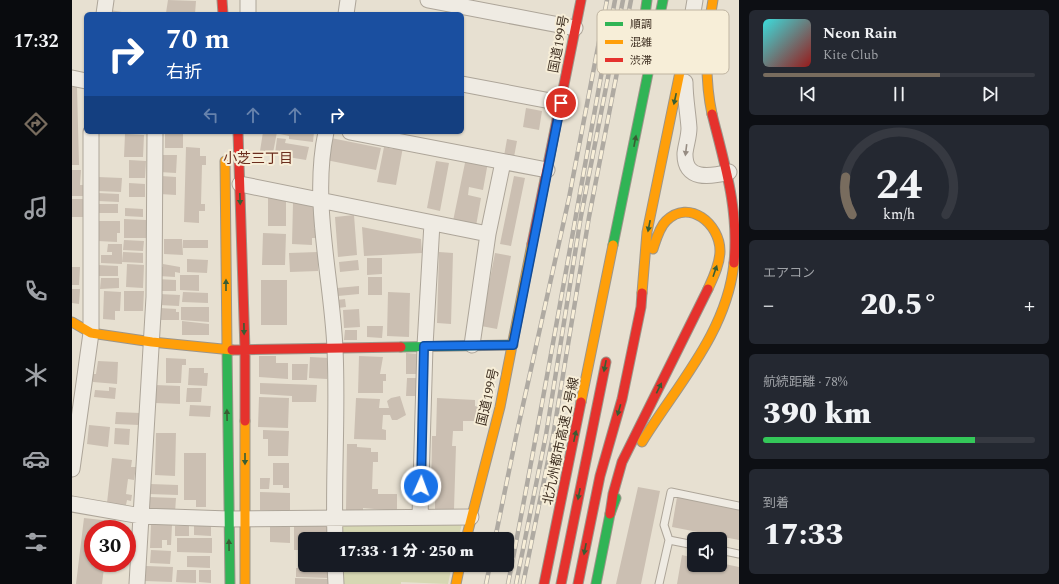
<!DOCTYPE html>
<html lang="ja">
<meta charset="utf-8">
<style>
body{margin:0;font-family:Spectral,"Noto Sans JP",serif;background:#242831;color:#f1f3f6;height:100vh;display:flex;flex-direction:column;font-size:15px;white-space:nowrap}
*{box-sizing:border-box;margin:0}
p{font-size:13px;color:#9ea1a6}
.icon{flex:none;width:22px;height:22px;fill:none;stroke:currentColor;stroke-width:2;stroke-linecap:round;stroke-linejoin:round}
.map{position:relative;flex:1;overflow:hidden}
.drawer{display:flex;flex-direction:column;gap:10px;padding:10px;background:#0d0f14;width:320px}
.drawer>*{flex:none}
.hud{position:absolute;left:12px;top:12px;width:380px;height:122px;border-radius:6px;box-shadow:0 1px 3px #0004;background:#1a4fa0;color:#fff;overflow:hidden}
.controls{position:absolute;left:615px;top:532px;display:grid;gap:8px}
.controls a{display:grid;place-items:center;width:40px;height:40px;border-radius:6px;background:#171b24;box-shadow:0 1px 3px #0004;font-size:20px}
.speed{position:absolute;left:12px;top:520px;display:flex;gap:8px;font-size:20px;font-weight:700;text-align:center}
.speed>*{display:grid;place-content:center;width:52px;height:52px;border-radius:50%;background:#171b24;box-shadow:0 1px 3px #0004;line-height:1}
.speed .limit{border:6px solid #d22;background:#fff;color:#111}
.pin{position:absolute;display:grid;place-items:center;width:34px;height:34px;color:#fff;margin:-17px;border:2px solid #fff;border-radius:50%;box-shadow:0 1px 4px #0007}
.me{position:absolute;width:44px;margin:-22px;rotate:2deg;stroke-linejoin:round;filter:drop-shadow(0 0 3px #0008)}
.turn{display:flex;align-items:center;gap:14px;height:84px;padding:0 16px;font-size:18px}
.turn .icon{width:52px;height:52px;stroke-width:2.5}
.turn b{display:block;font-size:28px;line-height:34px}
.lanes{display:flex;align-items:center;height:38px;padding:0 16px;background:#0003;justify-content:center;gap:20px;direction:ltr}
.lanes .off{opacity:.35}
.big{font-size:30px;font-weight:800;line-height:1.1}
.drawer .tile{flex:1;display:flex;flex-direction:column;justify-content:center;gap:6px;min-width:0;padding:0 14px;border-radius:6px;background:#242831}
.drawer .dial{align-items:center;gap:0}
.dial svg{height:104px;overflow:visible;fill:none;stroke:#363941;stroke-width:7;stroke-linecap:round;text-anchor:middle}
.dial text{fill:#f1f3f6;stroke:none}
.song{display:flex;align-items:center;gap:12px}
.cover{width:48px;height:48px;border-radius:6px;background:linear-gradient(135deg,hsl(180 70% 55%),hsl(0 70% 35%))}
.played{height:4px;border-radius:2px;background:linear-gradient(90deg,#786c5e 65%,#363941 65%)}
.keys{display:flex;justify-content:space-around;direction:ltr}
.heat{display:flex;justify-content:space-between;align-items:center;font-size:22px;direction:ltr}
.charge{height:6px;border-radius:3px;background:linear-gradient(90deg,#34c759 78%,#363941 0)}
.trip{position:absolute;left:226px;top:532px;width:216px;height:40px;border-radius:6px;background:#171b24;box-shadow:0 1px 3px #0004;font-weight:800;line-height:40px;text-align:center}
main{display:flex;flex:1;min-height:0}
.dock{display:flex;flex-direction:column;width:72px;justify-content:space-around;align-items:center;background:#090b0e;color:#9ea1a6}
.dock .icon{width:28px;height:28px}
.dock .on{color:#786c5e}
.dock b{font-size:18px;color:#f1f3f6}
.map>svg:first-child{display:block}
</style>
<main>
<nav class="dock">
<b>17:32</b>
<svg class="icon on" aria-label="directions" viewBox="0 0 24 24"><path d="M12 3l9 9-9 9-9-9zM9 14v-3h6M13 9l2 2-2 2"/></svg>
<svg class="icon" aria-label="music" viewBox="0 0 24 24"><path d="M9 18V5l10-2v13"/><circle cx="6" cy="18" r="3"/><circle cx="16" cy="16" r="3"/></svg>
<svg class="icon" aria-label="phone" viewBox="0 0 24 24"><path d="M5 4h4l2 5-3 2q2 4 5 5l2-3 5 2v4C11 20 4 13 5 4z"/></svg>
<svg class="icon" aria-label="climate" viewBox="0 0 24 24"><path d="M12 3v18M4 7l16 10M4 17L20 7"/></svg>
<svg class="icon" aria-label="car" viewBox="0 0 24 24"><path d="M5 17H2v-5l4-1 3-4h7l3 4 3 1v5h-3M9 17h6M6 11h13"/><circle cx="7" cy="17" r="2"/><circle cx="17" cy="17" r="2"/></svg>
<svg class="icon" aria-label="filters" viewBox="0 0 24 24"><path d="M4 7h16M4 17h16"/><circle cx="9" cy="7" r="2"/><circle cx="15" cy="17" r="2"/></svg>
</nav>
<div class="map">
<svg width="667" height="584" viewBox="0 0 667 584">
<rect width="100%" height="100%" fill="#e7e0d1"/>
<path fill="#d6d7b3" d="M391 520 386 539H266V522Z
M266 565H380L376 584 329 582V584H266Z"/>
<path fill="#cbbfb2" d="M96 0 124 1 123 14 94 13Z
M38 10 56 13V14H38Z
M0 87H5L7 165H0Z
M454 108 470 111 467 130 451 127Z
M191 132H205L201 153 188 151Z
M208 132H242L241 142 217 139V136L208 134Z
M93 133H111V148H93Z
M53 134 72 135 71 157H52Z
M205 138 214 139 213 143 237 147 234 160 216 157V153L209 152V155L203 154Z
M259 138 309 148 304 170 254 160Z
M435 139 445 141 442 157 432 156Z
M321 145 331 147 324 185 305 182 312 147 321 149Z
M114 147 128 148V156H134V165H130L129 204H133V211H127V223L112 222Z
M88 155H105L104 173 87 172Z
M394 158 416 162 411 190 397 187 396 195 409 198 404 226 381 221Z
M57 160 74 161 73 178H57Z
M364 161 377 163 368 211 355 208Z
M0 170H9L8 185H11V196H0Z
M89 176 104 177V195L88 194Z
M442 176 453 178 439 246 428 244Z
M26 177 50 178 49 192 25 191Z
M57 183 73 184V197H57Z
M26 193 47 194V202L26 201Z
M196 197H214V226H196Z
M0 199H12V217H0Z
M221 203 242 204V229H246L245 238H240V245L220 244Z
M25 204H46V213H25Z
M53 208 71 209V217L53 216Z
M282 215 285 255 266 257 263 217Z
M52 219 74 220V238H52Z
M26 221H48V233H45V242L26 241Z
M290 227 349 239 350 253 292 256Z
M191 233 214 234 213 265H190Z
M92 239H110L111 255 92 254Z
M52 240 72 241 71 251 51 250Z
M111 240H136V248H111Z
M36 244H50V264L29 263V255H40V252H35Z
M51 252 71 253V263L50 262Z
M246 252V271L218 272 217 253Z
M367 252 381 253 379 324 365 323Z
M423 253 439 256 425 329 409 326Z
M295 258H310V274L295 275Z
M115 259 136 260 135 273 115 272Z
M286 260 287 270 268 272 267 262Z
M55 264 72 265 71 288 54 287Z
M91 264 108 267V273L103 272V277L87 276 88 267H91Z
M26 265 46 266V276H26Z
M0 267H8L7 285H0Z
M108 275H127V291L108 290Z
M296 277H310V295H296Z
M29 278H47V288L28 289Z
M84 279 104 280V291H84Z
M189 280H215V325H189Z
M287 286V294L266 296 265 288Z
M0 289H8L7 304 0 303Z
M32 291 49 292 48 311H43V320L31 319Z
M52 291H72L71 311H52Z
M111 292 136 293V303L110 302Z
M316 292 338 293 337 337 315 336Z
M87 294 108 295 107 306 87 305Z
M273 299 274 307 266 308 265 300Z
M109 307H137V322L109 320Z
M87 308 104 309V312H107V320H87Z
M287 309 288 327 272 328 271 310Z
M110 321 137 324V335H110Z
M295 326H311L310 338 295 337Z
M273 330H285V340H272Z
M334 353 347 354V374H334Z
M187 356H204V363H216V379L187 377Z
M287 356 311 357 308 374H314V381H311V393H286Z
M238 357 257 358 255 379 237 378Z
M94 358 114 359V365H110L109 383H94Z
M26 361 46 362 45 384 21 382V374H24Z
M220 364H236L235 380H220Z
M117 368H132V373H136L135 386 116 385Z
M335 378H349V396H334Z
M188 383 245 385 244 402H220V396L188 394Z
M83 385 108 386V404L83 403Z
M37 387 44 388 43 399 22 397 23 390 37 391Z
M115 388H130L129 402H114Z
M328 396 334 415 325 420H320L318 415H311L310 429 314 430V440L282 439 284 398 308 399 307 408H317L315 401 319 398Z
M187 397 217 398 216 428 186 427Z
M365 398 403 400V406L406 407V415H403V421H391V431H381L380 446H384L382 509H363V499L359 498 360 436H364Z
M118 405 139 406 138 417 117 416Z
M44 412 68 413 67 425 43 424Z
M17 425 38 427 36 447 15 444Z
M43 428 58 429 57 445 42 444Z
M191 430 217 431 216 456H196V439H191Z
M84 433H104L103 476 83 475Z
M275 444H285V447L299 448V452H306V462H301L300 489H306V494H325V511L291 508V511H274Z
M112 453H134V507H124V500H112Z
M40 458 60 460 59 467H64L62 480 56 479 54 494 60 495 59 501 55 500 54 505 35 503Z
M201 463H217V488H211V485H201Z
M188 478H198L197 489H188Z
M78 484 106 485V495L77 494Z
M566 487 588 491 569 584H544Z
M188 492 218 493V511L188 510Z
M77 497 104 498 103 513 77 512Z
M605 497 667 509V540L600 527Z
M12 518 39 521 38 529H21V563L40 564 39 569 32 568 30 584H4Z
M79 524 100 525 99 545H95V540H90V548H78Z
M222 525H255V539H233L232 550H222Z
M103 526H117V536H103Z
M122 526H139V536L122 535Z
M198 526 218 527V543L198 542Z
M105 538H140V553L105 552Z
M79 550 99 551 98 564 78 563Z
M610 555 622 558V565H648V563L667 567V584H605Z
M115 556H138V568L115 567Z
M74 566 101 567 100 582 73 581Z
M224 568 258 569 257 578 224 577Z
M105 570H124V583L104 582Z
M127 570H139V583L127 582Z
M223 578 257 579V584H223Z"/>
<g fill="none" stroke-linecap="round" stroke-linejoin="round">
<g stroke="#ada599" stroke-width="9">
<path id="lane" d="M597 540 592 525 599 492 667 506
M648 550 667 554
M587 584 597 540 622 545"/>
</g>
<g stroke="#ada599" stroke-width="17">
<path id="street" d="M176 0V14
M356 0 503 28
M32 14 34 0
M274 14 276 0
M616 42 623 0
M0 78 14 81
M613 82C613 98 616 113 617 128 617 137 614 144 613 153 612 181 638 177 657 172
M390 84 489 103
M254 132C239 202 260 278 263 349 266 412 261 476 263 539
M278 132 475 170
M168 184 416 234
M400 345 416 234 431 162
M0 469 19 333V132
M0 504 69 516 157 519 399 517
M348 517 353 346 360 223
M263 565 264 584
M65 584 82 297 83 132"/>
</g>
<g stroke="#9c958a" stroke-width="11">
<path id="fast" d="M568 50 575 0
M541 245 591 0
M155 347 158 584
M329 347 441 345
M524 584 538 514 544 498"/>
</g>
<g stroke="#9c958a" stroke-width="11">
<path id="slow" d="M640 114C632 76 634 38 641 0
M153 161 155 347
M581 249C584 240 587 228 594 221 617 198 648 224 648 251 648 264 641 278 636 289
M570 293 575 232 616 33
M0 322 19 333 80 342 160 350
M509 402 541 245
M173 421V584
M570 442C605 385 655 332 662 263
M394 539 428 407 460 244
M384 584 388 565"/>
</g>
<g stroke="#9c958a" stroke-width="11">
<path id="jam" d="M150 0 151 14
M640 114C653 166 667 209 662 263
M166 132 173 350V421
M460 244 509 0
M160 350 329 347
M538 514 541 494 550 462 636 289
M472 584 509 402
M489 584 534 362
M506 584 528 476 550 399 569 307 570 293"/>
</g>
<use href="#lane" stroke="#efebe3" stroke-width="7"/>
<use href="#street" stroke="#efebe3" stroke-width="15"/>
<use href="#fast" stroke="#30b455" stroke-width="9"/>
<use href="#slow" stroke="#ff9f0a" stroke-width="9"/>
<use href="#jam" stroke="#e5322d" stroke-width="9"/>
<g stroke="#afaaa2" stroke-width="4.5">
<path id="rail" d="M423 539 445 432 497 198 535 0
M414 584 418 565
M436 584C474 390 507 194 543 0
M444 584 474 435 509 216 551 0
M451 584 481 436 517 217 559 0"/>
</g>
<use href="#rail" stroke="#f7eed8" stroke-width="3" stroke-dasharray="9" stroke-linecap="butt"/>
</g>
<defs><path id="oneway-solid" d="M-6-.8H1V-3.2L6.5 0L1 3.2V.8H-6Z"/></defs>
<g fill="#385d33">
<use href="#oneway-solid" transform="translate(603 99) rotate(102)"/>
<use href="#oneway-solid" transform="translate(563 141) rotate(-79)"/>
<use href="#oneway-solid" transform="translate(168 199) rotate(88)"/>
<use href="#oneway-solid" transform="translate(577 226) rotate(101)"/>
<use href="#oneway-solid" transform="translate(643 271) rotate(-71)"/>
<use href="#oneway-solid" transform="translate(154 285) rotate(-90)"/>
<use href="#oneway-solid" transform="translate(172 329) rotate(89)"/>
<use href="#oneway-solid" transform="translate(533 366) rotate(101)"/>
<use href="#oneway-solid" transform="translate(587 388) rotate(-64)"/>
<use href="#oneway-solid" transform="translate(547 410) rotate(106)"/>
<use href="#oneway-solid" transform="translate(155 415) rotate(-91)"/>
<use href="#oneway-solid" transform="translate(503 436) rotate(-78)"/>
<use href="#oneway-solid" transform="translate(173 459) rotate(90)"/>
<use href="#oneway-solid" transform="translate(507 494) rotate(101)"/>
<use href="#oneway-solid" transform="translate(157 545) rotate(-91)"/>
<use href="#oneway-solid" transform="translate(513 549) rotate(101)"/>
</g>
<use fill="#968c82" href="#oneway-solid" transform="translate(614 150) rotate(97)"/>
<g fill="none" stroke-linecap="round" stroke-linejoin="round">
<g stroke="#114b97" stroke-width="10">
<path id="route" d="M349 486 352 346 441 345 489 103"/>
</g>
<use href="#route" stroke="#1a73e8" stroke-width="7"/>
</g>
<g text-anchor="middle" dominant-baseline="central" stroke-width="4" stroke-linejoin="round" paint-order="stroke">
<g font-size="13" fill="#3d2e20" stroke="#f7eed8">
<text transform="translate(487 44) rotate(-79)">国道199号</text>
<text transform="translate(416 397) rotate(-77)">国道199号</text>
<text transform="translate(489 441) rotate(-78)">北九州都市高速２号線</text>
</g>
<g font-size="14" fill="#6b2e1e" stroke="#f7eed8">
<text x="186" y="158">小芝三丁目</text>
</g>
</g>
<rect x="525" y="10" width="132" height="64" rx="6" fill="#f7eed8" stroke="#bfb4a1" stroke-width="1"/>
<rect x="533" y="22" width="18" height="4" fill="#30b455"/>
<rect x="533" y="40" width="18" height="4" fill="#ff9f0a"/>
<rect x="533" y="58" width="18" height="4" fill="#e5322d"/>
<g font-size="11" fill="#3d2e20">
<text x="558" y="28">順調</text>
<text x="558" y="46">混雑</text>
<text x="558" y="64">渋滞</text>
</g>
</svg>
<div class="controls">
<a><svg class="icon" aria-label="sound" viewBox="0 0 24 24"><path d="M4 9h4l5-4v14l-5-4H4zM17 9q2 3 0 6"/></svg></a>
</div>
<div class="speed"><div class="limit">30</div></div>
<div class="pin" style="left:489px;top:103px;background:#d93025"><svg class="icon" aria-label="arrive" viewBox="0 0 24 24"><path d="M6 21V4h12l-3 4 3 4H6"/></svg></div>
<svg class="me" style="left:349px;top:486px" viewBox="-20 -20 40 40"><circle r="17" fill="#1a73e8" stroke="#fff" stroke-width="3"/><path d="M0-11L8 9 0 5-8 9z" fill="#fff"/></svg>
<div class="trip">17:33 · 1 分 · 250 m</div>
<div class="hud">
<div class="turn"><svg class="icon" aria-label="right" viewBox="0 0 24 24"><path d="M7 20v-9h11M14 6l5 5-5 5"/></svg><div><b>70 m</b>右折</div></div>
<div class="lanes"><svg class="icon off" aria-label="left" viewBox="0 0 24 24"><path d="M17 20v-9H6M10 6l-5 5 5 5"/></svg><svg class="icon off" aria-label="ahead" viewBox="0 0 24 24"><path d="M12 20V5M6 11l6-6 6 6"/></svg><svg class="icon off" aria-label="ahead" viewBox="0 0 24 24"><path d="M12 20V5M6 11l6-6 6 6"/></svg><svg class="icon" aria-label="right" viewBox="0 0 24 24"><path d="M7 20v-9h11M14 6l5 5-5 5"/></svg></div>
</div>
</div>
<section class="drawer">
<div class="tile">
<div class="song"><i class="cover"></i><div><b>Neon Rain</b><p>Kite Club</p></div></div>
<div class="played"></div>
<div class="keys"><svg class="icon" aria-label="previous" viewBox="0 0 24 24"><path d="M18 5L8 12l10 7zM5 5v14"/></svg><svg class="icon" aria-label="pause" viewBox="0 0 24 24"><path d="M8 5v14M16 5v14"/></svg><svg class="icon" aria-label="next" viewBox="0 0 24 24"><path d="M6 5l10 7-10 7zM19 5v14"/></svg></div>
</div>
<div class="tile dial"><svg viewBox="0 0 100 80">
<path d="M14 69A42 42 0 1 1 86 69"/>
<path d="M14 69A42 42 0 0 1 9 40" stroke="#786c5e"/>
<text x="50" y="56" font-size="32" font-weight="700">24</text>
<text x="50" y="72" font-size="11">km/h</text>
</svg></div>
<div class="tile"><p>エアコン</p>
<div class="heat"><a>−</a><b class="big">20.5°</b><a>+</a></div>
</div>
<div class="tile"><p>航続距離 · 78%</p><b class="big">390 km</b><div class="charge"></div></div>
<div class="tile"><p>到着</p><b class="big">17:33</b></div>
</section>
</main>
